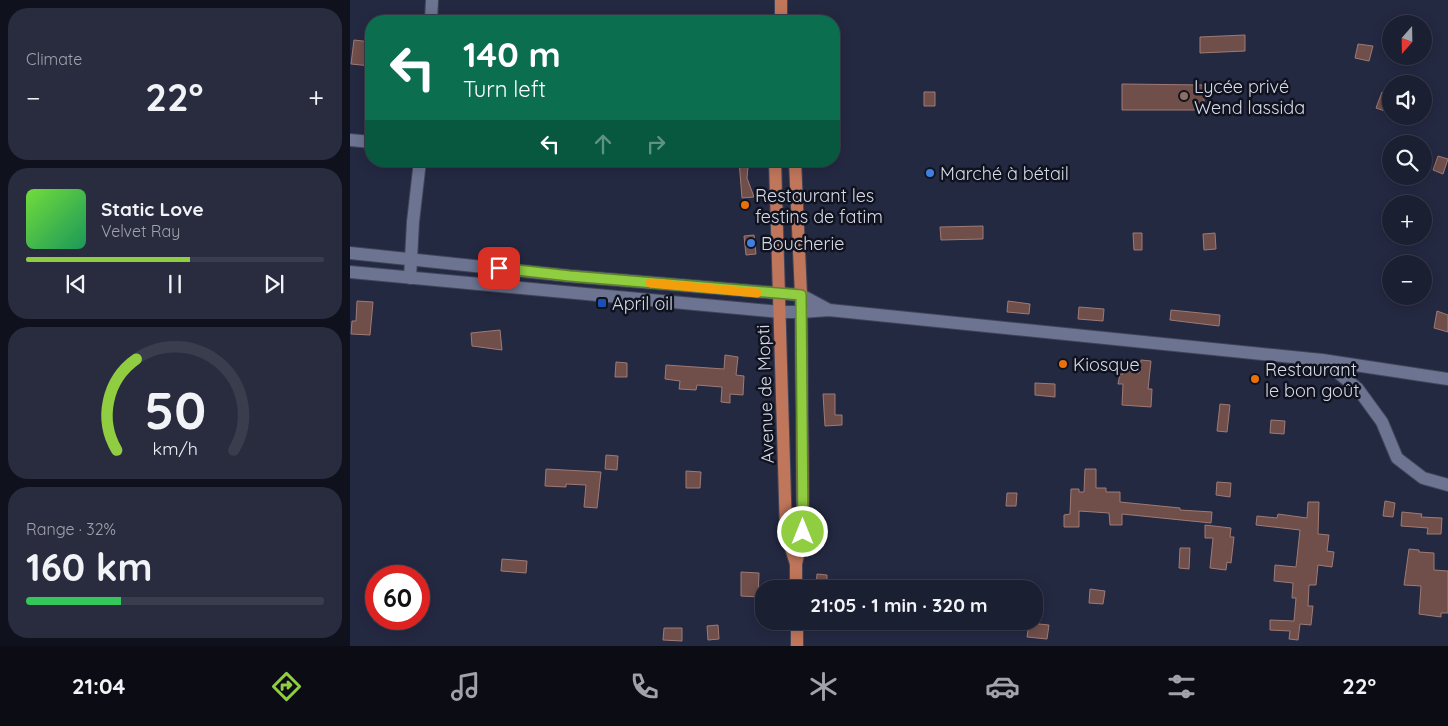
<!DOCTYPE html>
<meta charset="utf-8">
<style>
body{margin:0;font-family:Quicksand,sans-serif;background:#282c3e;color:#f1f3f6;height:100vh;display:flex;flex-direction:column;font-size:19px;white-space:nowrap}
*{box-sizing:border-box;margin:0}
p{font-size:16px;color:#a0a2ac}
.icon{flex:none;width:28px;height:28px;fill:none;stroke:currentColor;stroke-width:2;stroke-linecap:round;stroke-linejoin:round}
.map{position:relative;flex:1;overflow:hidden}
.side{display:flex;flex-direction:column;gap:8px;padding:8px;background:#0f111c;width:350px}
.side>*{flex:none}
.hud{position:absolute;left:15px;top:15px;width:475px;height:152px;border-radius:20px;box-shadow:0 2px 12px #0003,0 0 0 1px #393d4d;background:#0b6e4f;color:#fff;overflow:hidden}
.needle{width:32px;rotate:200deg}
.buttons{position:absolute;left:1032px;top:15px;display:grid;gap:10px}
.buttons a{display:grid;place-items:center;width:50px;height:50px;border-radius:50%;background:#1b1f32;box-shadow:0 2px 12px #0003,0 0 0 1px #393d4d;font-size:25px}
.speed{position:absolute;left:15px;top:565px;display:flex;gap:10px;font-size:25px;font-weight:700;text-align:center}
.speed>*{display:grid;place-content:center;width:65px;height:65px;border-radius:50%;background:#1b1f32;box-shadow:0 2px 12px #0003,0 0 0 1px #393d4d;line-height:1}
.speed .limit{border:8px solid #d22;background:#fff;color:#111}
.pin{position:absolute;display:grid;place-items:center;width:42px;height:42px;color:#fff;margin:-21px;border-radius:10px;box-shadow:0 2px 8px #0006}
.me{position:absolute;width:55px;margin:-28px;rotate:0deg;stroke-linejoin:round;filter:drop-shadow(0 0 4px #0008)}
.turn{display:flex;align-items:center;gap:18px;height:105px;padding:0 15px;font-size:22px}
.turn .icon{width:65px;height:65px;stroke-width:2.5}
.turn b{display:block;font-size:35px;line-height:42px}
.lanes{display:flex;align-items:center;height:48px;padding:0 15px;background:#0003;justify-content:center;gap:25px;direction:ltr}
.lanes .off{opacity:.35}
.big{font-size:38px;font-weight:700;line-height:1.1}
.side .tile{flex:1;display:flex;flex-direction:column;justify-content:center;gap:8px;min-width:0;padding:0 18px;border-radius:20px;background:#282c3e}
.side .dial{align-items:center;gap:0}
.dial svg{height:130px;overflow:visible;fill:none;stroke:#393d4d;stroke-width:7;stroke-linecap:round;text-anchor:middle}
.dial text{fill:#f1f3f6;stroke:none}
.song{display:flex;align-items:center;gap:15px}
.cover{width:60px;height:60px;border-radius:8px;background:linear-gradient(135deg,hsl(100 70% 55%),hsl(150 70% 35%))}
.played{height:5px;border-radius:2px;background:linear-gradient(90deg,#90cd41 55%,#393d4d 55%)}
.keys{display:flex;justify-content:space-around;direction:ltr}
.heat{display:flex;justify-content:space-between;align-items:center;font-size:28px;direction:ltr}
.charge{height:8px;border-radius:4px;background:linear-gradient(90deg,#34c759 32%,#393d4d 0)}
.trip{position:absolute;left:405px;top:580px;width:288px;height:50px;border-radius:20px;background:#1b1f32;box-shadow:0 2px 12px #0003,0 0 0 1px #393d4d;font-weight:700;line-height:50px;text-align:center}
.tab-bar{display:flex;height:80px;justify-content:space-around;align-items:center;background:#0b0c14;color:#a0a2ac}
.tab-bar .icon{width:35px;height:35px}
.tab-bar .current{color:#90cd41}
.tab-bar b{font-size:22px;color:#f1f3f6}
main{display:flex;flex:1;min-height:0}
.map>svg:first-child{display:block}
</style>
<main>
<section class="side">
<div class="tile"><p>Climate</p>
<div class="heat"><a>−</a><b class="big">22°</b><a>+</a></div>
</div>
<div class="tile">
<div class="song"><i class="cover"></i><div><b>Static Love</b><p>Velvet Ray</p></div></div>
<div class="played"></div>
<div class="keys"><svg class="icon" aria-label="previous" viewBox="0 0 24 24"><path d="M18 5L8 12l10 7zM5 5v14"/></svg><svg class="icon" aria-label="pause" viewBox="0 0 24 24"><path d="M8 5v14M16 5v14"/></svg><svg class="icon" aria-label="next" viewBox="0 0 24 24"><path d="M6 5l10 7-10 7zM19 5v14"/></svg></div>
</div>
<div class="tile dial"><svg viewBox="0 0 100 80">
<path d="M14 69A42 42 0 1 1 86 69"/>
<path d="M14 69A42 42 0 0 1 26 13" stroke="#90cd41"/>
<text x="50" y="56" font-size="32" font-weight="700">50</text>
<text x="50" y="72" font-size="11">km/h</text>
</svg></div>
<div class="tile"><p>Range · 32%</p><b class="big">160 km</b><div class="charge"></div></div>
</section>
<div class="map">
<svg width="1098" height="646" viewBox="0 0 1098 646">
<rect width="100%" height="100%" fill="#242942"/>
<path fill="#704e4a" stroke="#9e7a75" d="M895 35V51L850 53V37Z
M4 40 21 42V66L1 64Z
M1008 44 1023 46 1019 61 1005 58Z
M772 84 854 85V110H772Z
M574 92H585V106H574Z
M1032 92 1041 95V113L1026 108Z
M1088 156 1098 159 1093 174 1083 170Z
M389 161H395L398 167 397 178 404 197 392 198Z
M633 226V239L591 240 590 227Z
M783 233H792V250H784Z
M865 233 866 249 854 250 853 234Z
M404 235 406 254 396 255 394 236Z
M7 301 23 302 20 335 1 334 2 321H6Z
M658 301 680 304 679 314 657 312Z
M729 307 754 309 753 321 728 319Z
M821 310 870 315 869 326 820 320Z
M1087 311 1098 315V332L1084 328Z
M150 330 152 350 122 346 121 333Z
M375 355 388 357 386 375 394 376 393 395 380 394V403L371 402 372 387 347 385 346 390 329 389 330 381 315 379 316 365 374 369Z
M791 360 801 361 798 389H802L801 407 772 405 773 384H768L770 374H773V370L789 373Z
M266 362 277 363V377H265Z
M685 383 705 384V397L685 395Z
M473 394H485V415H492V425L475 426Z
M870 404 880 405 877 432 867 431Z
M921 420 935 421 934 434 920 433Z
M256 455 268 456 267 470 255 469Z
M196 469 251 472 247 508 234 507 236 485 216 484V487L195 486Z
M735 469H746V488H756V492H770V502L830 508V510L862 512 861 523 772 514V525H760L759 513 729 511V527H714V515L720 514 721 489H729V492H734Z
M336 471 351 472 350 488H336Z
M867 482 881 483 880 497 866 495Z
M657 493H667L666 506H656Z
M1035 501 1045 503 1043 517 1033 516Z
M958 502H969L968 534 979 535 977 551 984 552 982 567 968 565 966 585H959L958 606H963L961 625 950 624 948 640 939 639 940 631 920 630V620L944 621 946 598H942L943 583 924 581 925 565 946 567 950 530 906 525 907 516 927 518 928 514 957 518Z
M1052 512 1072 514 1071 517 1092 518 1091 534H1077L1078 528 1051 526Z
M855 525 881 528 880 537H884L881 563 877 562 876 570 860 568 863 538H855Z
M830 548H840L839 569 829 568Z
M1059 549 1069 550V552L1084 553V570L1098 571V613H1091V617L1069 614 1071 586 1054 585Z
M152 559 177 561 176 573 151 571Z
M391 572 409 573 408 597 391 596Z
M467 574 477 575V588L466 587Z
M740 589 755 591 753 604 739 603Z
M679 623 699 625 697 639 677 637Z
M368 625 369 639 358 640 357 626Z
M314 628H332V641L313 640Z"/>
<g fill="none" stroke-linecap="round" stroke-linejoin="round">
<g stroke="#41455a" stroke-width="14">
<path id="minor" d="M81 21 82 0
M0 140 21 142
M0 253 220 276 451 295 479 310
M0 272 430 312H451L479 310 972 360 1098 379
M60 278 63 222 70 161
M974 361 1008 389 1032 422 1047 458 1073 478 1098 485"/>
</g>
<g stroke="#41455a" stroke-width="14">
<path id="primary" d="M431 21V0
M425 161 436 532 446 564
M445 161 451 295 453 532 446 564V589
M447 621V646"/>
</g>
<use href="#minor" stroke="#6c7491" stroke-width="12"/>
<use href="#primary" stroke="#c0765b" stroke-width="12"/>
</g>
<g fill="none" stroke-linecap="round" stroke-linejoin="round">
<g stroke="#5e852a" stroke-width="12">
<path id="route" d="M149 268 220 276 451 295 453 532"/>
</g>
<use href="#route" stroke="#90cd41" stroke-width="9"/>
<path stroke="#f59e0b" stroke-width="9" d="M300 283 407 293"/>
</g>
<circle fill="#8d6e63" stroke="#10131e" stroke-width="2" cx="834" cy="96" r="5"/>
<g fill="#3f7fe0" stroke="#10131e" stroke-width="2">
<circle cx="580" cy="173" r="5"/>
<circle cx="401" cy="243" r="5"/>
</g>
<g fill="#e8710a" stroke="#10131e" stroke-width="2">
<circle cx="395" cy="205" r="5"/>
<circle cx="713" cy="364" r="5"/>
<circle cx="905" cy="379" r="5"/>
</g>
<rect fill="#1a4fb4" stroke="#10131e" stroke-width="2" x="247" y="298" width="10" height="10" rx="2.5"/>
<g text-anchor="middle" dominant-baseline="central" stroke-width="5" stroke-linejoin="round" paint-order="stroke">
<g font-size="18" fill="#d5d9e9" stroke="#10131e" text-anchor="start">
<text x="844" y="86">Lycée privé<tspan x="844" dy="21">Wend lassida</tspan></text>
<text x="590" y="173">Marché à bétail</text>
<text x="405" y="195">Restaurant les<tspan x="405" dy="21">festins de fatim</tspan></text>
<text x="411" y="243">Boucherie</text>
<text x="262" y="303">April oil</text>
<text x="723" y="364">Kiosque</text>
<text x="915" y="369">Restaurant<tspan x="915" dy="21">le bon goût</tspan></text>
</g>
<g font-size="18" fill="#d5d9e9" stroke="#10131e">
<text transform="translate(415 394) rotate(-92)">Avenue de Mopti</text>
</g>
</g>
</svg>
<div class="buttons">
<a><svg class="needle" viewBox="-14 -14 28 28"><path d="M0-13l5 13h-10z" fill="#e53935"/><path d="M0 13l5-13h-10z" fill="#a0a2ac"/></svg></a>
<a><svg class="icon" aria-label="sound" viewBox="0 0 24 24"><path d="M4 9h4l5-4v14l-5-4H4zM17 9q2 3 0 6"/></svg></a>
<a><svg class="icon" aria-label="search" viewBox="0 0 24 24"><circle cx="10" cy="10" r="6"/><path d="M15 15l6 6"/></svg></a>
<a>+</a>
<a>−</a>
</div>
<div class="speed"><div class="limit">60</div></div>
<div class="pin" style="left:149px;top:268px;background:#d93025"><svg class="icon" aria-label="arrive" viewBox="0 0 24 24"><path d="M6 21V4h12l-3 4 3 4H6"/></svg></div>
<svg class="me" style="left:453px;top:532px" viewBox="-20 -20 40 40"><circle r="17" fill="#90cd41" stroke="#fff" stroke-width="3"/><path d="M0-11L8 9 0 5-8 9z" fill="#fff"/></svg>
<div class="trip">21:05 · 1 min · 320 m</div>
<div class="hud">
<div class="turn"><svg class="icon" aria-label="left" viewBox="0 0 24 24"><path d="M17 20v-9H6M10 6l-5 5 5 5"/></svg><div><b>140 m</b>Turn left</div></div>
<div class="lanes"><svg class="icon" aria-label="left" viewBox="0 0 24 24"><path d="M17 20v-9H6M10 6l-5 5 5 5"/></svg><svg class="icon off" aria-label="ahead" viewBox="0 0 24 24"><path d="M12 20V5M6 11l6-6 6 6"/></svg><svg class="icon off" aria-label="right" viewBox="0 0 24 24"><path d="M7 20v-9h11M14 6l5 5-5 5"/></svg></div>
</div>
</div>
</main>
<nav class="tab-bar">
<b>21:04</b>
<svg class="icon current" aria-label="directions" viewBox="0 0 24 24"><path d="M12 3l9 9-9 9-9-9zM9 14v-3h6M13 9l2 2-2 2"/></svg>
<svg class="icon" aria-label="music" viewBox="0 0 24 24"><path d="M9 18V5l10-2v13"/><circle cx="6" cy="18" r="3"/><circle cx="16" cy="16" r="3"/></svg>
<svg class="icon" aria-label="phone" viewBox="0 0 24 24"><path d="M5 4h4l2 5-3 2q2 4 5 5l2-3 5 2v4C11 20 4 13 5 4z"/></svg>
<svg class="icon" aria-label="climate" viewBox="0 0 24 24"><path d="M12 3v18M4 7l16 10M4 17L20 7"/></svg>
<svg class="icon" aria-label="car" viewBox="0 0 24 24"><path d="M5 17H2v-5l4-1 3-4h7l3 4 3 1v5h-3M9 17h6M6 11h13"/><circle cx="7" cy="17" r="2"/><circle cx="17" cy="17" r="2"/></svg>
<svg class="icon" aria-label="filters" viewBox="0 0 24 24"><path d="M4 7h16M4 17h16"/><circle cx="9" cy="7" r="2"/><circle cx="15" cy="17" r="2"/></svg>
<b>22°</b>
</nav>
